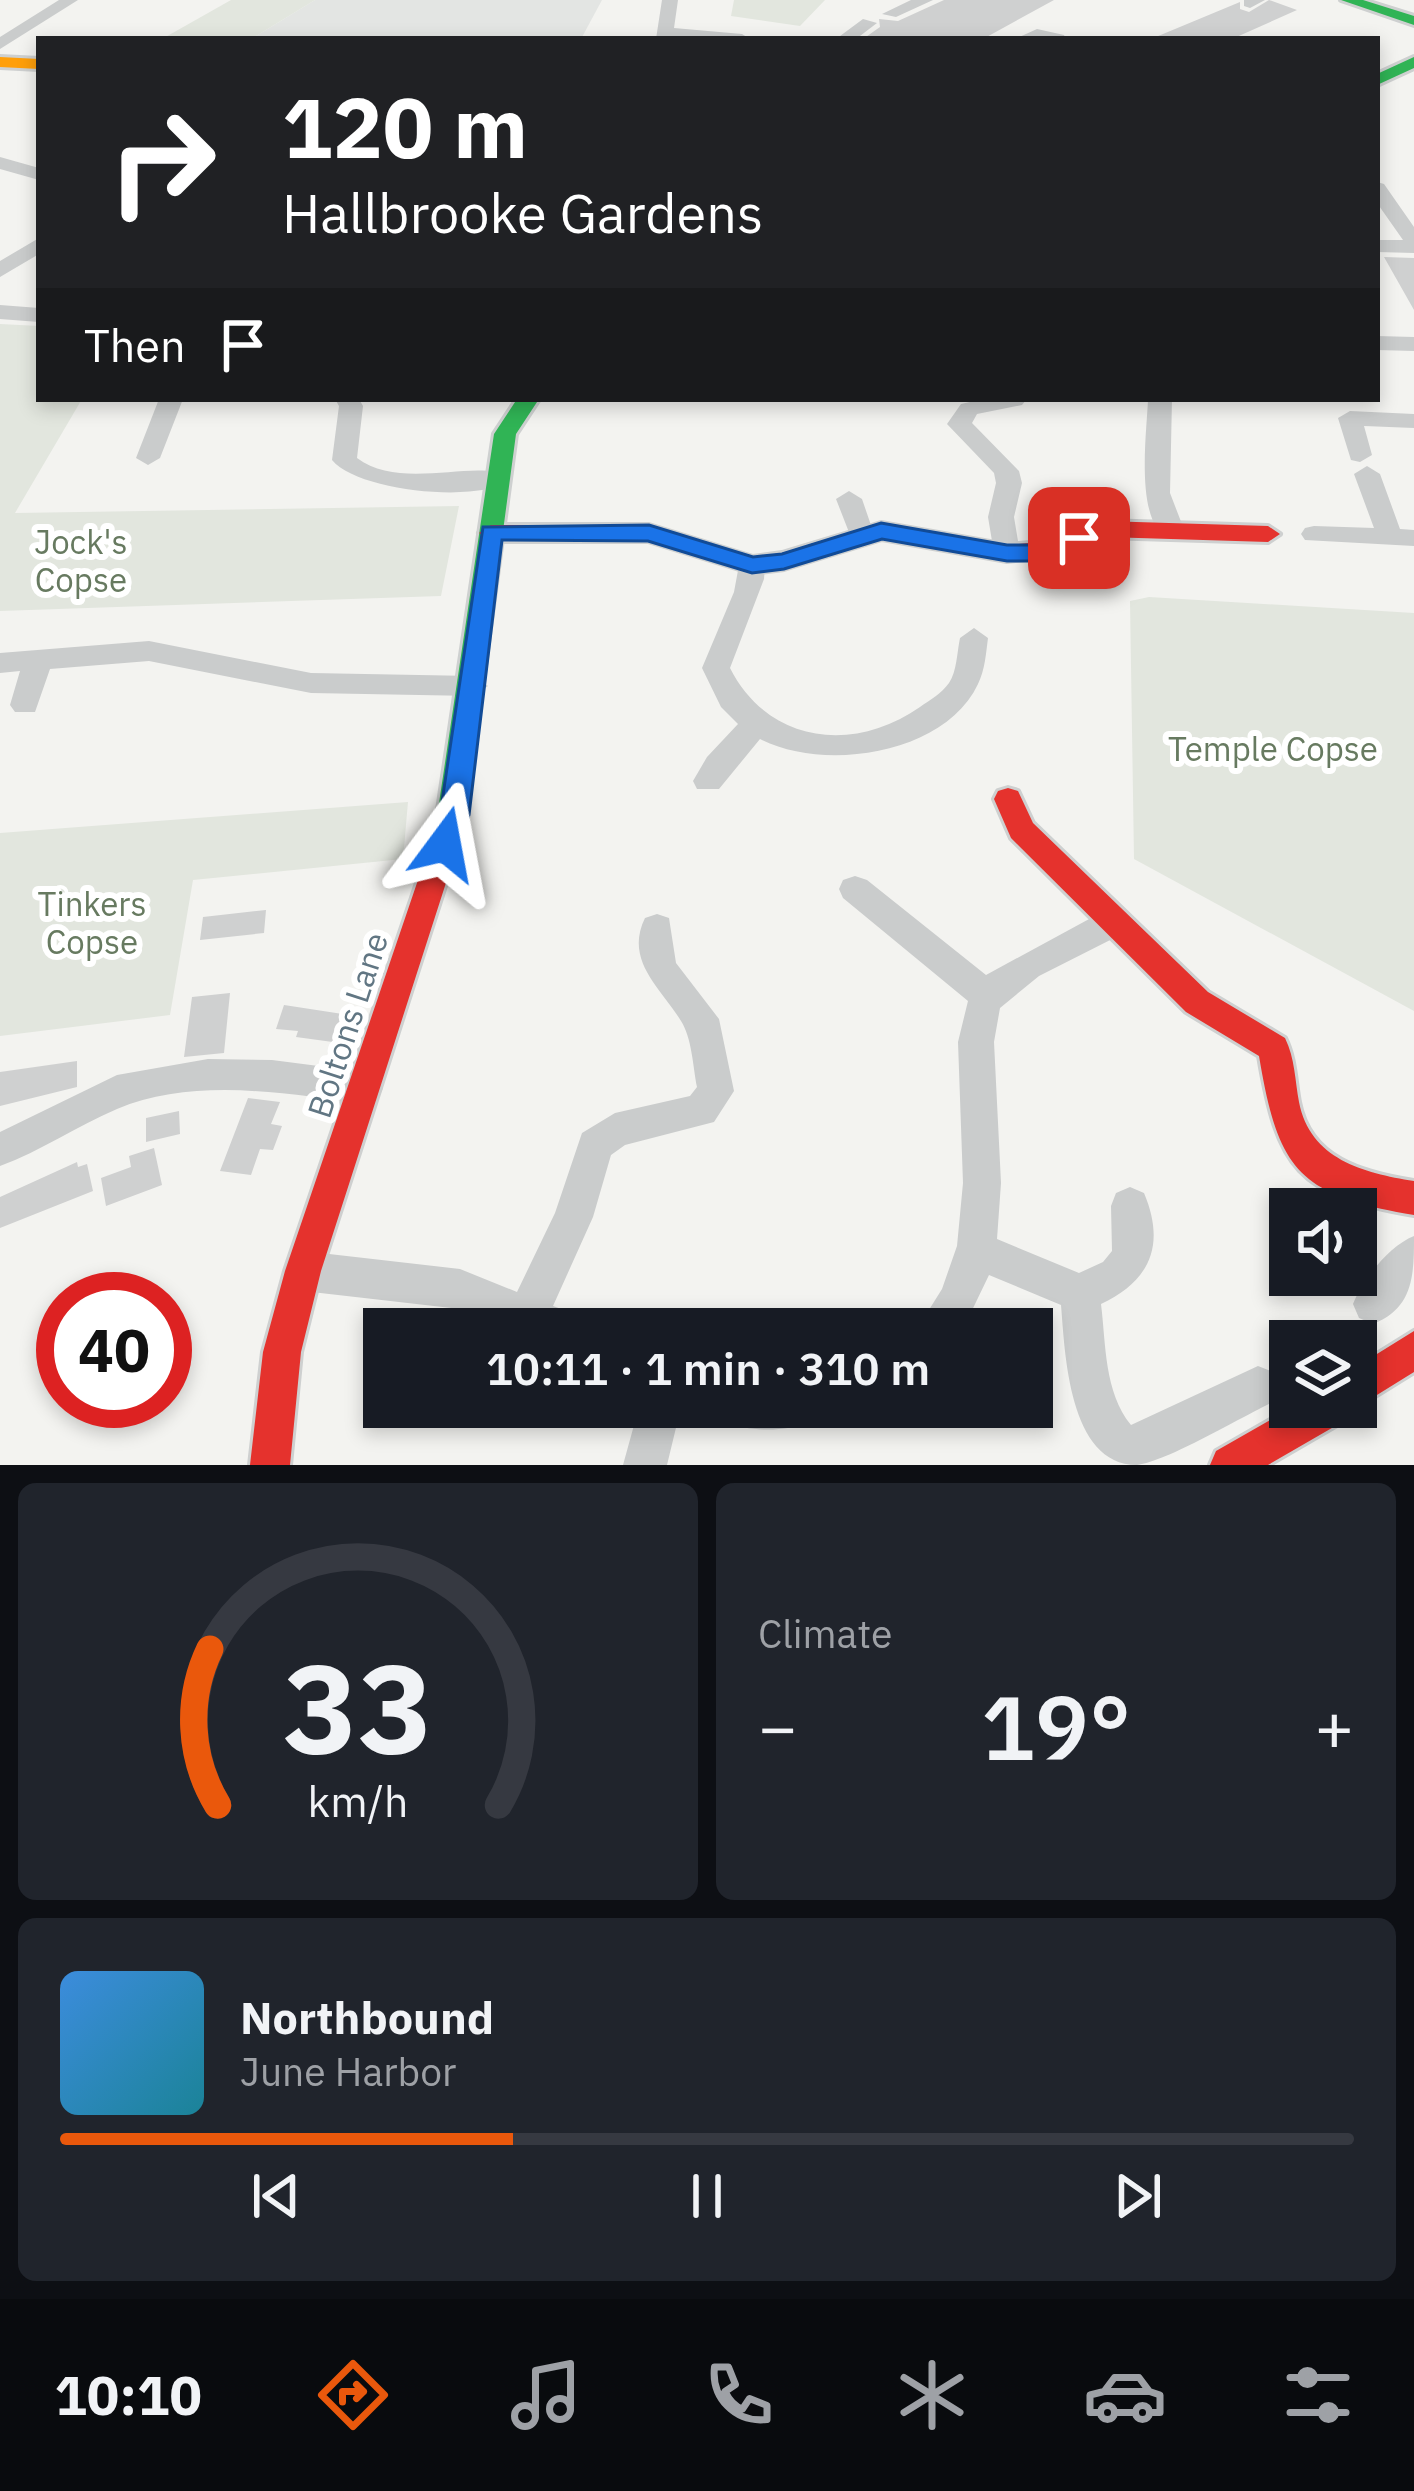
<!DOCTYPE html>
<meta charset="utf-8">
<style>
body{margin:0;font-family:"IBM Plex Sans",sans-serif;background:#20242c;color:#f1f3f6;height:100vh;display:flex;flex-direction:column;font-size:45px;white-space:nowrap}
*{box-sizing:border-box;margin:0}
p{font-size:39px;color:#9ea1a6}
.icon{flex:none;width:66px;height:66px;fill:none;stroke:currentColor;stroke-width:2;stroke-linecap:round;stroke-linejoin:round}
.map{position:relative;height:1465px;overflow:hidden}
.drawer{display:flex;flex-direction:column;gap:18px;padding:18px;background:#0d0f14;flex:1}
.drawer>*{flex:none}
.banner{position:absolute;left:36px;top:36px;width:1344px;height:366px;border-radius:0px;box-shadow:0 6px 18px #0003;background:#202124;color:#fff;overflow:hidden}
.tools{position:absolute;left:1269px;top:1188px;display:grid;gap:24px}
.tools a{display:grid;place-items:center;width:108px;height:108px;border-radius:0px;background:#171b24;box-shadow:0 6px 18px #0003;font-size:60px}
.speed{position:absolute;left:36px;top:1272px;display:flex;gap:24px;font-size:60px;font-weight:700;text-align:center}
.speed>*{display:grid;place-content:center;width:156px;height:156px;border-radius:50%;background:#171b24;box-shadow:0 6px 18px #0003;line-height:1}
.speed .limit{border:18px solid #d22;background:#fff;color:#111}
.pin{position:absolute;display:grid;place-items:center;width:102px;height:102px;color:#fff;margin:-51px;border-radius:24px;box-shadow:0 6px 18px #0006}
.me{position:absolute;width:132px;margin:-66px;rotate:13deg;stroke-linejoin:round;filter:drop-shadow(0 0 9px #0008)}
.turn{display:flex;align-items:center;gap:42px;height:252px;padding:0 48px;font-size:54px}
.turn .icon{width:156px;height:156px;stroke-width:2.5}
.turn b{display:block;font-size:84px;line-height:102px}
.then{display:flex;align-items:center;height:114px;padding:0 48px;background:#0003;gap:24px;font-size:45px}
.big{font-size:90px;font-weight:600;line-height:1.1}
.drawer .tile{flex:1;display:flex;flex-direction:column;justify-content:center;gap:18px;min-width:0;padding:0 42px;border-radius:18px;background:#20242c}
.drawer .dial{align-items:center;gap:0}
.dial svg{height:312px;overflow:visible;fill:none;stroke:#363941;stroke-width:7;stroke-linecap:round;text-anchor:middle}
.dial text{fill:#f1f3f6;stroke:none}
.song{display:flex;align-items:center;gap:36px}
.cover{width:144px;height:144px;border-radius:18px;background:linear-gradient(135deg,hsl(210 70% 55%),hsl(190 70% 35%))}
.played{height:12px;border-radius:6px;background:linear-gradient(90deg,#ea580c 35%,#363941 35%)}
.keys{display:flex;justify-content:space-around;direction:ltr}
.heat{display:flex;justify-content:space-between;align-items:center;font-size:66px;direction:ltr}
.drawer .tiles{flex:1;display:grid;gap:18px;grid-template-columns:1fr 1fr}
.tile:last-child{grid-column:span 2}
.trip{position:absolute;left:363px;top:1308px;width:690px;height:120px;border-radius:0px;background:#171b24;box-shadow:0 6px 18px #0003;font-weight:600;line-height:120px;text-align:center}
.tabs{display:flex;height:192px;justify-content:space-around;align-items:center;background:#090b0e;color:#9ea1a6}
.tabs .icon{width:84px;height:84px}
.tabs .on{color:#ea580c}
.tabs b{font-size:54px;color:#f1f3f6}
.map>svg:first-child{display:block}
</style>
<div class="map">
<svg width="1414" height="1465" viewBox="0 0 1414 1465">
<rect width="100%" height="100%" fill="#f3f3f0"/>
<path fill="#e3e5e3" d="M315 0H602L581 39H251Z"/>
<path fill="#e2e6de" d="M231 0H315L251 39H162Z
M734 0H825L800 26 731 16Z
M0 324 39 326V399H82L15 513 459 506 441 596 0 611Z
M1149 597 1414 613V1011L1134 859 1130 601Z
M408 802 403 859 193 880 170 1015 0 1036V833Z"/>
<path fill="#cfd0d0" d="M944 0H1054L983 39H863L880 27 879 19 898 21Z
M1269 0 1297 10 1232 39H1151L1240 2V9L1249 12Z
M1384 257 1414 258V310Z
M266 910 264 933 200 940 203 917Z
M230 993 224 1053 184 1057 192 997Z
M284 1005 349 1015 340 1043 296 1037 298 1031 276 1029Z
M77 1061V1087L0 1106V1072Z
M248 1098 280 1102 271 1124 282 1126 273 1150 260 1149 251 1175 220 1171Z
M179 1111 180 1134 146 1142V1118Z
M154 1148 162 1185 106 1206 101 1178 131 1167 129 1156Z
M77 1162 78 1167 87 1164 93 1191 0 1228V1197Z"/>
<g fill="none" stroke-linecap="round" stroke-linejoin="round">
<g stroke="#ced0d0" stroke-width="6">
<path id="fast" d="M1341 0H1363L1414 16V25Z
M1414 57V68L1377 85V74Z
M517 399H539L516 434 463 830 459 838H439L435 830 494 434Z"/>
</g>
<g stroke="#ced0d0" stroke-width="6">
<path id="slow" d="M0 57 39 59V69L0 67Z"/>
</g>
<g stroke="#ced0d0" stroke-width="6">
<path id="jam" d="M1103 521 1268 526 1280 534 1268 542 1106 537 1055 556 1007 561 882 539 784 569 752 573 648 541H491L479 533 491 525H649L753 557 782 553 881 523 1007 545 1051 541Z
M1008 788 1018 791 1033 823 1208 992 1285 1038C1295 1058 1295 1081 1299 1102 1310 1159 1363 1173 1414 1181V1215C1297 1195 1278 1169 1259 1056L1186 1012 1011 838 994 799 998 791Z
M449 819 459 822 463 830 321 1271 301 1352 290 1465H250L263 1352 285 1271 435 830 439 822Z
M1414 1331V1372L1356 1408 1353 1407 1356 1367Z
M1293 1407H1349L1344 1421 1268 1465H1210L1216 1451Z"/>
</g>
<path fill="#cacccc" fill-rule="evenodd" d="M59 0H78L0 49V37Z
M662 0H678L674 28 742 34 750 39H656Z
M911 0H933L896 17 882 14Z
M1244 0H1265L1250 8 1244 6Z
M863 19 877 23 856 39H836Z
M1037 29 1064 35 1066 39H1015Z
M0 157 39 168V180L0 169Z
M1377 182 1384 184 1414 227V253L1377 252V240H1403L1377 203Z
M39 238V254L0 277V261Z
M0 305 39 308V322L0 319Z
M1377 336 1414 337V351L1377 350Z
M159 399H183L160 458 148 465 136 458Z
M335 399H359L363 406 357 458C403 493 484 455 511 479 484 504 358 492 332 460L339 406Z
M983 399 1026 400 1022 405 977 414 972 423 1019 471 1022 483 1014 517 1020 553 1007 562 994 553 988 517 996 483 994 473 947 424 961 404Z
M1148 399H1172L1170 493 1185 532 1172 540C1133 528 1147 432 1148 399Z
M1350 411 1414 414V428L1364 426 1372 455 1360 462 1351 460 1338 418Z
M1367 466 1380 474 1400 529 1414 530V546L1305 540 1301 534 1305 528 1314 526 1374 528 1354 474Z
M849 491 862 499 874 534 870 540H852L836 499Z
M752 556 765 565 764 579 730 668C768 743 853 754 920 707 930 700 942 693 949 683 957 671 957 652 960 638L974 628 988 638C986 653 985 670 978 684 945 755 823 772 760 739L719 789H697L693 781 707 757 738 724 721 707 702 668 734 592 739 565Z
M149 641 311 673 473 676 488 686 473 696 311 693 149 661 50 669 35 712H15L10 705 20 671 0 673V653Z
M855 876 867 880 986 975 1102 912 1114 908 1126 912 1131 922 1126 932 1039 976 1000 1008 994 1042 1001 1183 997 1239 1079 1273 1103 1262 1112 1251 1111 1206 1116 1193 1130 1187 1144 1193C1166 1245 1150 1281 1101 1304 1106 1344 1104 1392 1131 1425L1258 1366 1273 1372 1279 1387 1273 1402C1241 1417 1168 1461 1137 1465 1068 1465 1065 1351 1061 1305L989 1275 963 1329H917L942 1289 957 1246 963 1183 958 1042 968 1001 843 898 839 889 843 880Z
M657 914 669 918 676 963 719 1019 734 1091 714 1122 625 1145 611 1155 593 1217 553 1306 575 1314 581 1329H509L460 1309 303 1291 289 1285 283 1271 289 1257 303 1251 460 1269 517 1292 555 1213 582 1133 615 1113 690 1096 697 1087C693 1067 692 1038 681 1021 661 988 624 961 645 918Z
M208 1059 272 1060 365 1072 378 1076 383 1088 378 1100 365 1104C286 1093 193 1077 117 1109 77 1126 41 1151 0 1166V1132L117 1075Z
M1414 1236C1414 1274 1414 1308 1373 1324L1359 1318 1353 1304C1363 1279 1389 1246 1414 1236Z
M639 1407H681L667 1465H623Z
M719 1407H816L810 1422C785 1432 750 1432 725 1422Z"/>
<use href="#fast" fill="#30b455" fill-rule="evenodd"/>
<use href="#slow" fill="#ff9f0a" fill-rule="evenodd"/>
<use href="#jam" fill="#e5322d" fill-rule="evenodd"/>
</g>
<path fill="#1a73e8" stroke="#114b97" stroke-width="3" d="M881 523 1007 545H1031L1079 531 1091 538 1088 544 1033 561H1007L882 539 784 569 752 573 648 541 502 540 469 815 455 853H435L430 844 440 815 483 527 649 525 753 557 782 554Z"/>
<g text-anchor="middle" dominant-baseline="central" stroke-width="12" stroke-linejoin="round" paint-order="stroke">
<g font-size="33" fill="#677a60" stroke="#fff">
<text x="81" y="541">Jock's<tspan x="81" dy="38">Copse</tspan></text>
<text x="1273" y="748">Temple Copse</text>
<text x="92" y="903">Tinkers<tspan x="92" dy="38">Copse</tspan></text>
</g>
<g font-size="33" fill="#617683" stroke="#fff">
<text transform="translate(347 1025) rotate(-72)">Boltons Lane</text>
</g>
</g>
</svg>
<div class="tools">
<a><svg class="icon" aria-label="sound" viewBox="0 0 24 24"><path d="M4 9h4l5-4v14l-5-4H4zM17 9q2 3 0 6"/></svg></a>
<a><svg class="icon" aria-label="layers" viewBox="0 0 24 24"><path d="M12 4l9 5-9 5-9-5zM3 14l9 5 9-5"/></svg></a>
</div>
<div class="speed"><div class="limit">40</div></div>
<div class="pin" style="left:1079px;top:538px;background:#d93025"><svg class="icon" aria-label="arrive" viewBox="0 0 24 24"><path d="M6 21V4h12l-3 4 3 4H6"/></svg></div>
<svg class="me" style="left:445px;top:844px" viewBox="-20 -20 40 40"><path d="M0-17L14 15 0 8-14 15z" fill="#1a73e8" stroke="#fff" stroke-width="4"/></svg>
<div class="trip">10:11 · 1 min · 310 m</div>
<div class="banner">
<div class="turn"><svg class="icon" aria-label="right" viewBox="0 0 24 24"><path d="M7 20v-9h11M14 6l5 5-5 5"/></svg><div><b>120 m</b>Hallbrooke Gardens</div></div>
<div class="then">Then<svg class="icon" aria-label="arrive" viewBox="0 0 24 24"><path d="M6 21V4h12l-3 4 3 4H6"/></svg></div>
</div>
</div>
<section class="drawer">
<div class="tiles">
<div class="tile dial"><svg viewBox="0 0 100 80">
<path d="M14 69A42 42 0 1 1 86 69"/>
<path d="M14 69A42 42 0 0 1 12 29" stroke="#ea580c"/>
<text x="50" y="56" font-size="32" font-weight="700">33</text>
<text x="50" y="72" font-size="11">km/h</text>
</svg></div>
<div class="tile"><p>Climate</p>
<div class="heat"><a>−</a><b class="big">19°</b><a>+</a></div>
</div>
<div class="tile">
<div class="song"><i class="cover"></i><div><b>Northbound</b><p>June Harbor</p></div></div>
<div class="played"></div>
<div class="keys"><svg class="icon" aria-label="previous" viewBox="0 0 24 24"><path d="M18 5L8 12l10 7zM5 5v14"/></svg><svg class="icon" aria-label="pause" viewBox="0 0 24 24"><path d="M8 5v14M16 5v14"/></svg><svg class="icon" aria-label="next" viewBox="0 0 24 24"><path d="M6 5l10 7-10 7zM19 5v14"/></svg></div>
</div>
</div>
</section>
<nav class="tabs">
<b>10:10</b>
<svg class="icon on" aria-label="directions" viewBox="0 0 24 24"><path d="M12 3l9 9-9 9-9-9zM9 14v-3h6M13 9l2 2-2 2"/></svg>
<svg class="icon" aria-label="music" viewBox="0 0 24 24"><path d="M9 18V5l10-2v13"/><circle cx="6" cy="18" r="3"/><circle cx="16" cy="16" r="3"/></svg>
<svg class="icon" aria-label="phone" viewBox="0 0 24 24"><path d="M5 4h4l2 5-3 2q2 4 5 5l2-3 5 2v4C11 20 4 13 5 4z"/></svg>
<svg class="icon" aria-label="climate" viewBox="0 0 24 24"><path d="M12 3v18M4 7l16 10M4 17L20 7"/></svg>
<svg class="icon" aria-label="car" viewBox="0 0 24 24"><path d="M5 17H2v-5l4-1 3-4h7l3 4 3 1v5h-3M9 17h6M6 11h13"/><circle cx="7" cy="17" r="2"/><circle cx="17" cy="17" r="2"/></svg>
<svg class="icon" aria-label="filters" viewBox="0 0 24 24"><path d="M4 7h16M4 17h16"/><circle cx="9" cy="7" r="2"/><circle cx="15" cy="17" r="2"/></svg>
</nav>
